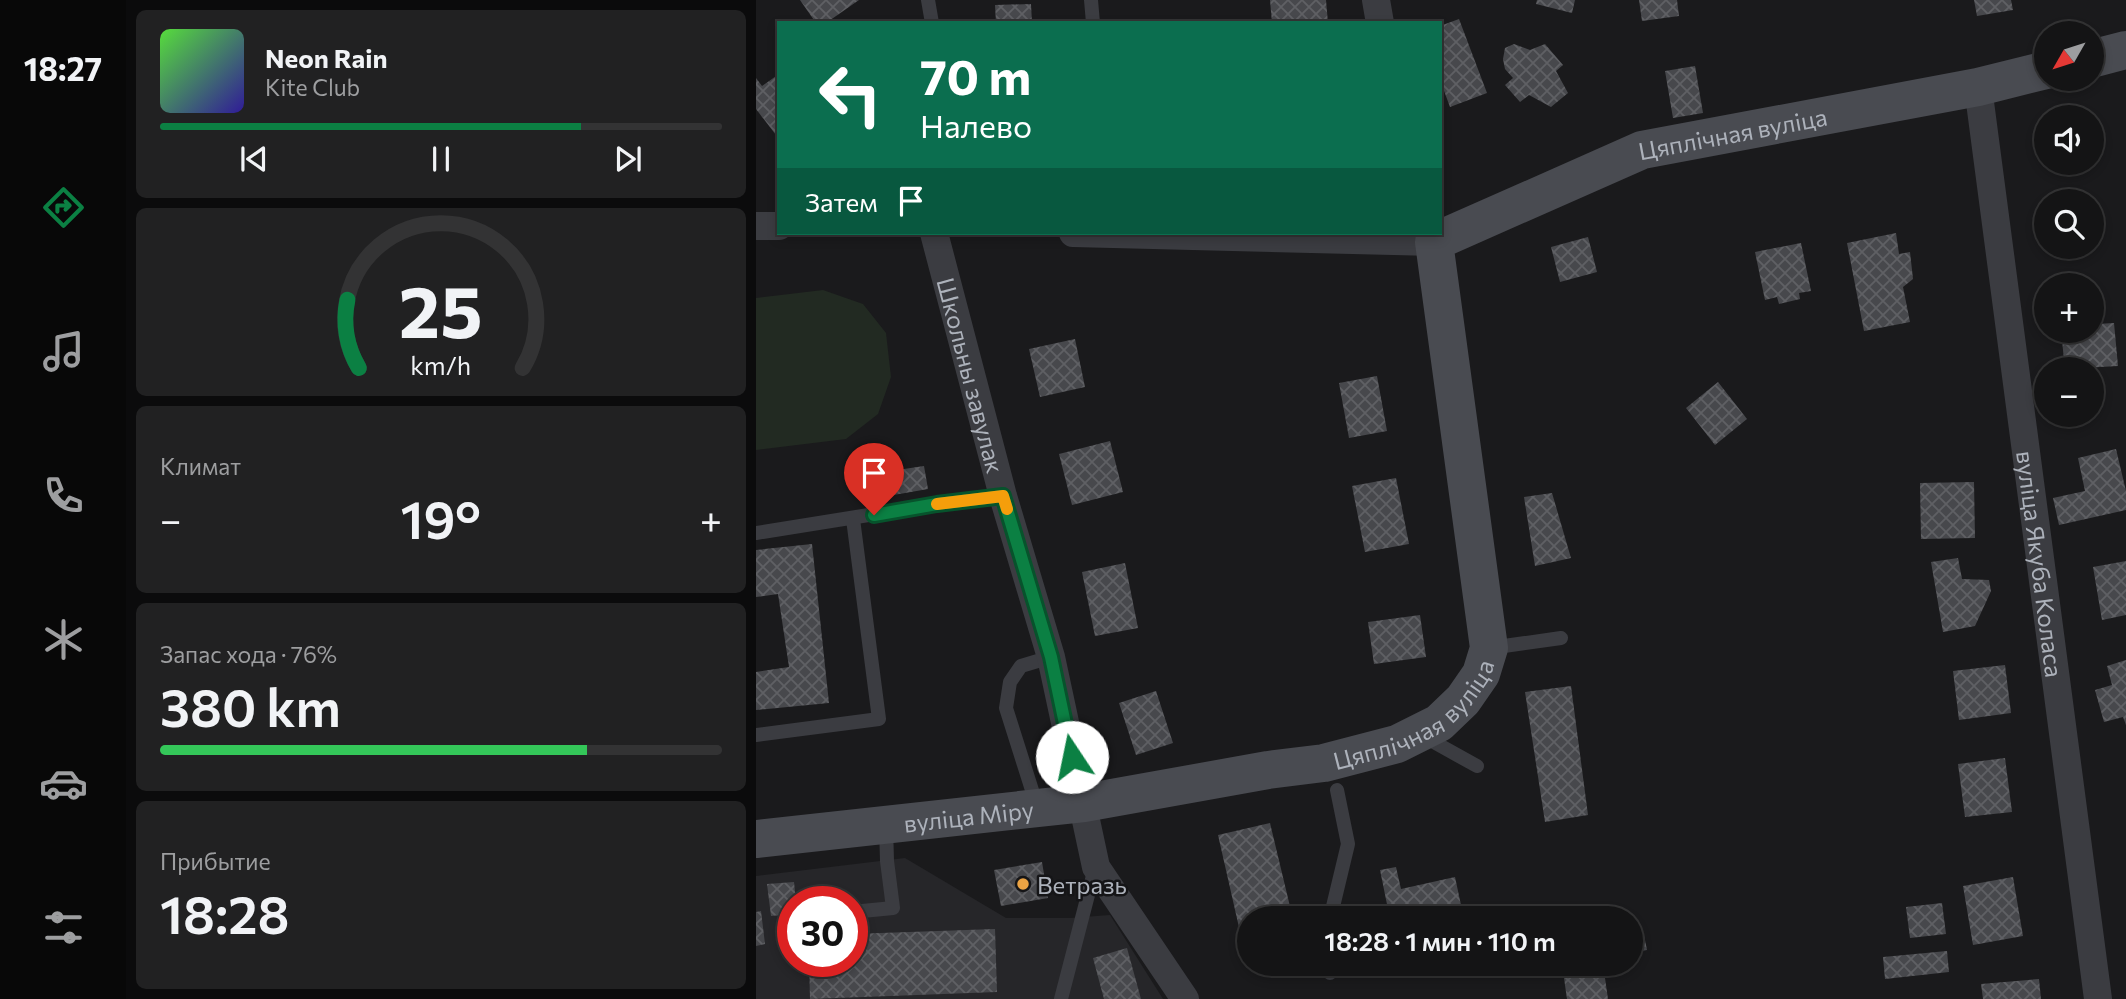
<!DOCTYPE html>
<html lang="ru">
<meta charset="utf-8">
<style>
body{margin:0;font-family:Commissioner,sans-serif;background:#212122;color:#f1f3f6;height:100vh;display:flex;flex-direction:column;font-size:26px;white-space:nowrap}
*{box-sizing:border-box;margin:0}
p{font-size:23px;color:#9d9ea0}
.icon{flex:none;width:38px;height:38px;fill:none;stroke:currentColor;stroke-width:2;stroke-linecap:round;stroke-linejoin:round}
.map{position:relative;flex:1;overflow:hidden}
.sheet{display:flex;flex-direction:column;gap:10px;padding:10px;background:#0b0b0c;width:630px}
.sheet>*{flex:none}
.hud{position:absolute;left:21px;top:21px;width:665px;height:214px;border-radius:0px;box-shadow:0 4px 10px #0003,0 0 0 2px #333334;background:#0b6e4f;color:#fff;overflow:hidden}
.needle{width:46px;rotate:231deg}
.buttons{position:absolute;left:1278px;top:21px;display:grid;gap:14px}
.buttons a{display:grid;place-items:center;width:70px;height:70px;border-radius:50%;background:#141415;box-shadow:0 4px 10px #0003,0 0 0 2px #333334;font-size:35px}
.speed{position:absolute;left:21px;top:886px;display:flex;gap:14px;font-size:35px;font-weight:700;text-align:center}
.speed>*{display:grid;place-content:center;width:91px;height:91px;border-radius:50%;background:#141415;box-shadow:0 4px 10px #0003,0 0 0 2px #333334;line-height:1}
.speed .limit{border:10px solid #d22;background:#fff;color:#111}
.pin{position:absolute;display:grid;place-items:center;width:60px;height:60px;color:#fff;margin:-72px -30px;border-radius:50% 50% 50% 0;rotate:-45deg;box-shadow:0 0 7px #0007}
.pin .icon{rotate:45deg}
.me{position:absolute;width:77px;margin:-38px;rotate:349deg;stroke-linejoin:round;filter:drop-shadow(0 0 5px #0008)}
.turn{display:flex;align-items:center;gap:24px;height:147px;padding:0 28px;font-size:32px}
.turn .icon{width:91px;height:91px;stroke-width:2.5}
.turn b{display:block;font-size:49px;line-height:60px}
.then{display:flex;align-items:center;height:66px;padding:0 28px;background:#0003;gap:14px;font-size:26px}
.big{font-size:52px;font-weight:600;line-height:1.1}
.sheet .card{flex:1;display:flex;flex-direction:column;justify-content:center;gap:10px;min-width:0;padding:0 24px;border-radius:10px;background:#212122}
.sheet .dial{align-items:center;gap:0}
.dial svg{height:182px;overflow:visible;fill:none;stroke:#333334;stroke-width:7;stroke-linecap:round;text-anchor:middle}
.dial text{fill:#f1f3f6;stroke:none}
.song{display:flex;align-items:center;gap:21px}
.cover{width:84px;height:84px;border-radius:10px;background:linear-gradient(135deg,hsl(110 70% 55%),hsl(250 70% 35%))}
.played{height:7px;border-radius:4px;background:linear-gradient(90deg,#0b8043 75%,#333334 75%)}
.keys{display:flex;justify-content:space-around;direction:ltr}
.heat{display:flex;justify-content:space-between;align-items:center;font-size:38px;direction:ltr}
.charge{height:10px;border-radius:5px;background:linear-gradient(90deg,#34c759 76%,#333334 0)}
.trip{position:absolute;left:481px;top:906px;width:406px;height:70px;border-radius:35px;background:#141415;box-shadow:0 4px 10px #0003,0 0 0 2px #333334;font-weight:600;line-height:70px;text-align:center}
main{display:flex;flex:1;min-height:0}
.tab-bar{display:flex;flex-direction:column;width:126px;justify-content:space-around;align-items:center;background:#080808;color:#9d9ea0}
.tab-bar .icon{width:49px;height:49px}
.tab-bar .current{color:#0b8043}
.tab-bar b{font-size:32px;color:#f1f3f6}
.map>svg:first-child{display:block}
</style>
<main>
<nav class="tab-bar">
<b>18:27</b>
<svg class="icon current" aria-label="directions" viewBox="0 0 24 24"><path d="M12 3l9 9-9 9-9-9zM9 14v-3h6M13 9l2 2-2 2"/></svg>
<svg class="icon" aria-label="music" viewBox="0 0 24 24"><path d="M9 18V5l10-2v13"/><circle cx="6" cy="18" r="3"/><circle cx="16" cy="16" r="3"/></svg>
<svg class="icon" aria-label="phone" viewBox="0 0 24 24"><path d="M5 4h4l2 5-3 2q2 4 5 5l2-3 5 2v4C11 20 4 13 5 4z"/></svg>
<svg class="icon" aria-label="climate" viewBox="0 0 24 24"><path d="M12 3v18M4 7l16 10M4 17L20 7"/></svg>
<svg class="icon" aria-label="car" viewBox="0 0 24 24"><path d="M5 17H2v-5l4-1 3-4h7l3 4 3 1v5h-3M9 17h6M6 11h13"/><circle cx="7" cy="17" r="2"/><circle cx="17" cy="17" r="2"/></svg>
<svg class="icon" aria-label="filters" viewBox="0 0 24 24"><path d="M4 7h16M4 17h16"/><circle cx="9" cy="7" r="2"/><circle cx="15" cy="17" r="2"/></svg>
</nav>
<section class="sheet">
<div class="card">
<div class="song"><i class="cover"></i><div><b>Neon Rain</b><p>Kite Club</p></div></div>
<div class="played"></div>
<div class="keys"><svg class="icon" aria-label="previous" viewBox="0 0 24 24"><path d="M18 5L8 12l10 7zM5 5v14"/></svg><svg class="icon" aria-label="pause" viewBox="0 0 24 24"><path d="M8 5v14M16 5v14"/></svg><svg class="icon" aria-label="next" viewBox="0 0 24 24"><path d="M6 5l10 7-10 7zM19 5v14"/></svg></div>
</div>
<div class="card dial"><svg viewBox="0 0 100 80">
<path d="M14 69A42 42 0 1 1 86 69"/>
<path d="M14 69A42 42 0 0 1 9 39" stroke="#0b8043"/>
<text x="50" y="56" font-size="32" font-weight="700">25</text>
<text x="50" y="72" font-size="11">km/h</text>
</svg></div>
<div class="card"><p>Климат</p>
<div class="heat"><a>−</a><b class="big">19°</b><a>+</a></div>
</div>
<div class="card"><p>Запас хода · 76%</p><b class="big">380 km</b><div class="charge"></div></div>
<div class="card"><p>Прибытие</p><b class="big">18:28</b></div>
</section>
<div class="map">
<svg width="1370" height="999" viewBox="0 0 1370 999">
<defs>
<pattern id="building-cross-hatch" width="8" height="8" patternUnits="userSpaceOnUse" patternTransform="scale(1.75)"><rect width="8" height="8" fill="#47484c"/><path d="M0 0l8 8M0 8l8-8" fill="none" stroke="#5f6064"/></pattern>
</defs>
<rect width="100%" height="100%" fill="#1a1a1c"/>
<path fill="#262629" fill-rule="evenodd" d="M149 858 250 918H315L354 915 407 999H0V876ZM37 901H96V961H37Z"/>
<path fill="#222a22" d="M67 290 107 304 130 333 135 377 122 414 90 439 0 450V298Z"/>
<path fill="url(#building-cross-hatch)" d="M44 0H103L70 23H60Z
M514 0H570L572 23H516Z
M781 0H819L816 13 780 4Z
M883 0H921L923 16 886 21Z
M1218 0H1255L1257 10 1221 16Z
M275 4 276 23H240L239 5Z
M703 19 731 93 694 107 684 80V26Z
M758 44 774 50 789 44 807 65 800 71 812 93 795 107 773 95 764 102 749 85 757 78 749 69 747 59 749 48Z
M939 66 947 113 917 118 909 71Z
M23 74V139L0 109V78L6 86Z
M1140 233 1143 254 1154 252 1157 279 1147 287 1154 322 1108 331 1091 243Z
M832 237 841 272 804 282 795 247Z
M1045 243 1055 291 1043 293 1044 299 1023 304 1021 297 1009 300 999 252Z
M1339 310 1340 324 1358 323 1362 366 1309 369 1305 331H1335V311Z
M319 339 329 387 284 397 273 349Z
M621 376 631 431 593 438 583 383Z
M962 382 991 419 959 445 930 408Z
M354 441 367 492 316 505 303 454Z
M1360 449 1370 491V510L1303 525 1297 498 1329 491 1322 458Z
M168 466 172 489 132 496 128 472Z
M640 478 653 544 609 552 596 486Z
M1218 482 1219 538 1165 539 1164 483Z
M796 493 815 558 779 566 768 497Z
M56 544 73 703 0 710V672L33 667 22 594 0 597V550Z
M1202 558 1206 579 1233 580 1235 591 1219 626 1187 632 1175 562Z
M1370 561V615L1346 620 1337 567Z
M369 563 382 628 339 636 326 572Z
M664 615 670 657 618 664 612 622Z
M1370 660V725L1367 717 1348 722 1339 690 1356 685 1351 666Z
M1249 665 1255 713 1203 720 1197 671Z
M815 686 832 815 789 822 769 692Z
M400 691 417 743 380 755 363 703Z
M1249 758 1256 812 1209 817 1202 764Z
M514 823 537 919H494V944L487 945 462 835Z
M286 862 292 898 245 906 238 870Z
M640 867 645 889 699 877 705 905 634 919 624 870Z
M1257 877 1267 936 1217 945 1207 886Z
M38 882 40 901H37V914L15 916 11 884Z
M1186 903 1190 934 1154 938 1150 907Z
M5 911 9 944 0 946V912Z
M239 929 241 992 54 999 53 961H96V934Z
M888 935 891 950 875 953V937Z
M371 948 385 999H348L337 958Z
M1191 951 1193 972 1129 979 1127 957Z
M806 964H847L852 999H811Z
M1283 979 1285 999H1227L1225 984Z"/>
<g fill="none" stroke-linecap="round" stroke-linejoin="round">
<path stroke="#3b3c41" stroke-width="14" d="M172 0 176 23
M335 0 337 23
M0 533 181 504 247 496
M734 648 805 638
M0 735 123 719 97 519
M667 736 721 766
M281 806 250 708 254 682 265 666 295 657
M96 912 137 908 131 861 130 825
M574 919 592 844 581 790
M574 964V973
M305 999 339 868"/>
<g stroke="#3b3c41" stroke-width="28">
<path d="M620 0 624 23"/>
<path id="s1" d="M1222 87 1342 999"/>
<path d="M0 226H23"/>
<path id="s2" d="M178 233 247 496 295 657 340 867 429 999"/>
<path d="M317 233 678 242 673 233"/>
</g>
<g stroke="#494b51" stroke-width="38">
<path d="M1335 59 1370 50"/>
<path id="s3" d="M0 839 328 803 512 770 568 763 641 744 683 723 707 700 725 674 733 648 678 242 886 150 1222 87 1290 70"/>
</g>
</g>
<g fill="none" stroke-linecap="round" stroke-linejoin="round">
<g stroke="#07532c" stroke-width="18">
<path id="route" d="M118 515 181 504 247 496 295 657 316 757"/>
</g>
<use href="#route" stroke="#0b8043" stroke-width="12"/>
<path stroke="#f59e0b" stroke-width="12" d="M181 504 247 496 251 509"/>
</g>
<circle fill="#eba343" stroke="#151517" stroke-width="2.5" cx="267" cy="884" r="7"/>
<g text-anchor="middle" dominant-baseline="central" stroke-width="5" stroke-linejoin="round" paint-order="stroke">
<g font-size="24" fill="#adb2bb" stroke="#151517">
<text stroke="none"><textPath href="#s3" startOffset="1517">Цяплічная вуліца</textPath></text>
<text stroke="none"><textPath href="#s2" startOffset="147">Школьны завулак</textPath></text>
<text stroke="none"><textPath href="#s1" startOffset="481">вуліца Якуба Коласа</textPath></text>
<text stroke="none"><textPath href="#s3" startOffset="679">Цяплічная вуліца</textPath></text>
<text stroke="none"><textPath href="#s3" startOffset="214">вуліца Міру</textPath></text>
</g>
<g font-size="24" fill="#adb2bb" stroke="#151517" text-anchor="start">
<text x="281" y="884">Ветразь</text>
</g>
</g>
</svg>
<div class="buttons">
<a><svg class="needle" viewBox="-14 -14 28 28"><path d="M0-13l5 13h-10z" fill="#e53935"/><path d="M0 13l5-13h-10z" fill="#9d9ea0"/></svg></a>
<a><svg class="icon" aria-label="sound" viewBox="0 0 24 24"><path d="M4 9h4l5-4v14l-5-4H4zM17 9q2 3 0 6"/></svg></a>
<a><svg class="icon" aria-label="search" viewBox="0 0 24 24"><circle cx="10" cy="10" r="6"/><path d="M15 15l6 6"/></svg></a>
<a>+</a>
<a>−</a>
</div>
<div class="speed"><div class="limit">30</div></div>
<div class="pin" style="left:118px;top:515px;background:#d93025"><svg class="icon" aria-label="arrive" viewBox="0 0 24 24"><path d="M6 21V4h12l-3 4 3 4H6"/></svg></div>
<svg class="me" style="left:316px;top:757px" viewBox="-20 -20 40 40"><circle r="19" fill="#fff"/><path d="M0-13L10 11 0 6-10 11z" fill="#0b8043"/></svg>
<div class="trip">18:28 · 1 мин · 110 m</div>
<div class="hud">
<div class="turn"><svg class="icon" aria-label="left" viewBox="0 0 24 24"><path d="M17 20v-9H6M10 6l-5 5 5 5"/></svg><div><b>70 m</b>Налево</div></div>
<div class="then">Затем<svg class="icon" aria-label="arrive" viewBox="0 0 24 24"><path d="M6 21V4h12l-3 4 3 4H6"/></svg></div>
</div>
</div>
</main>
